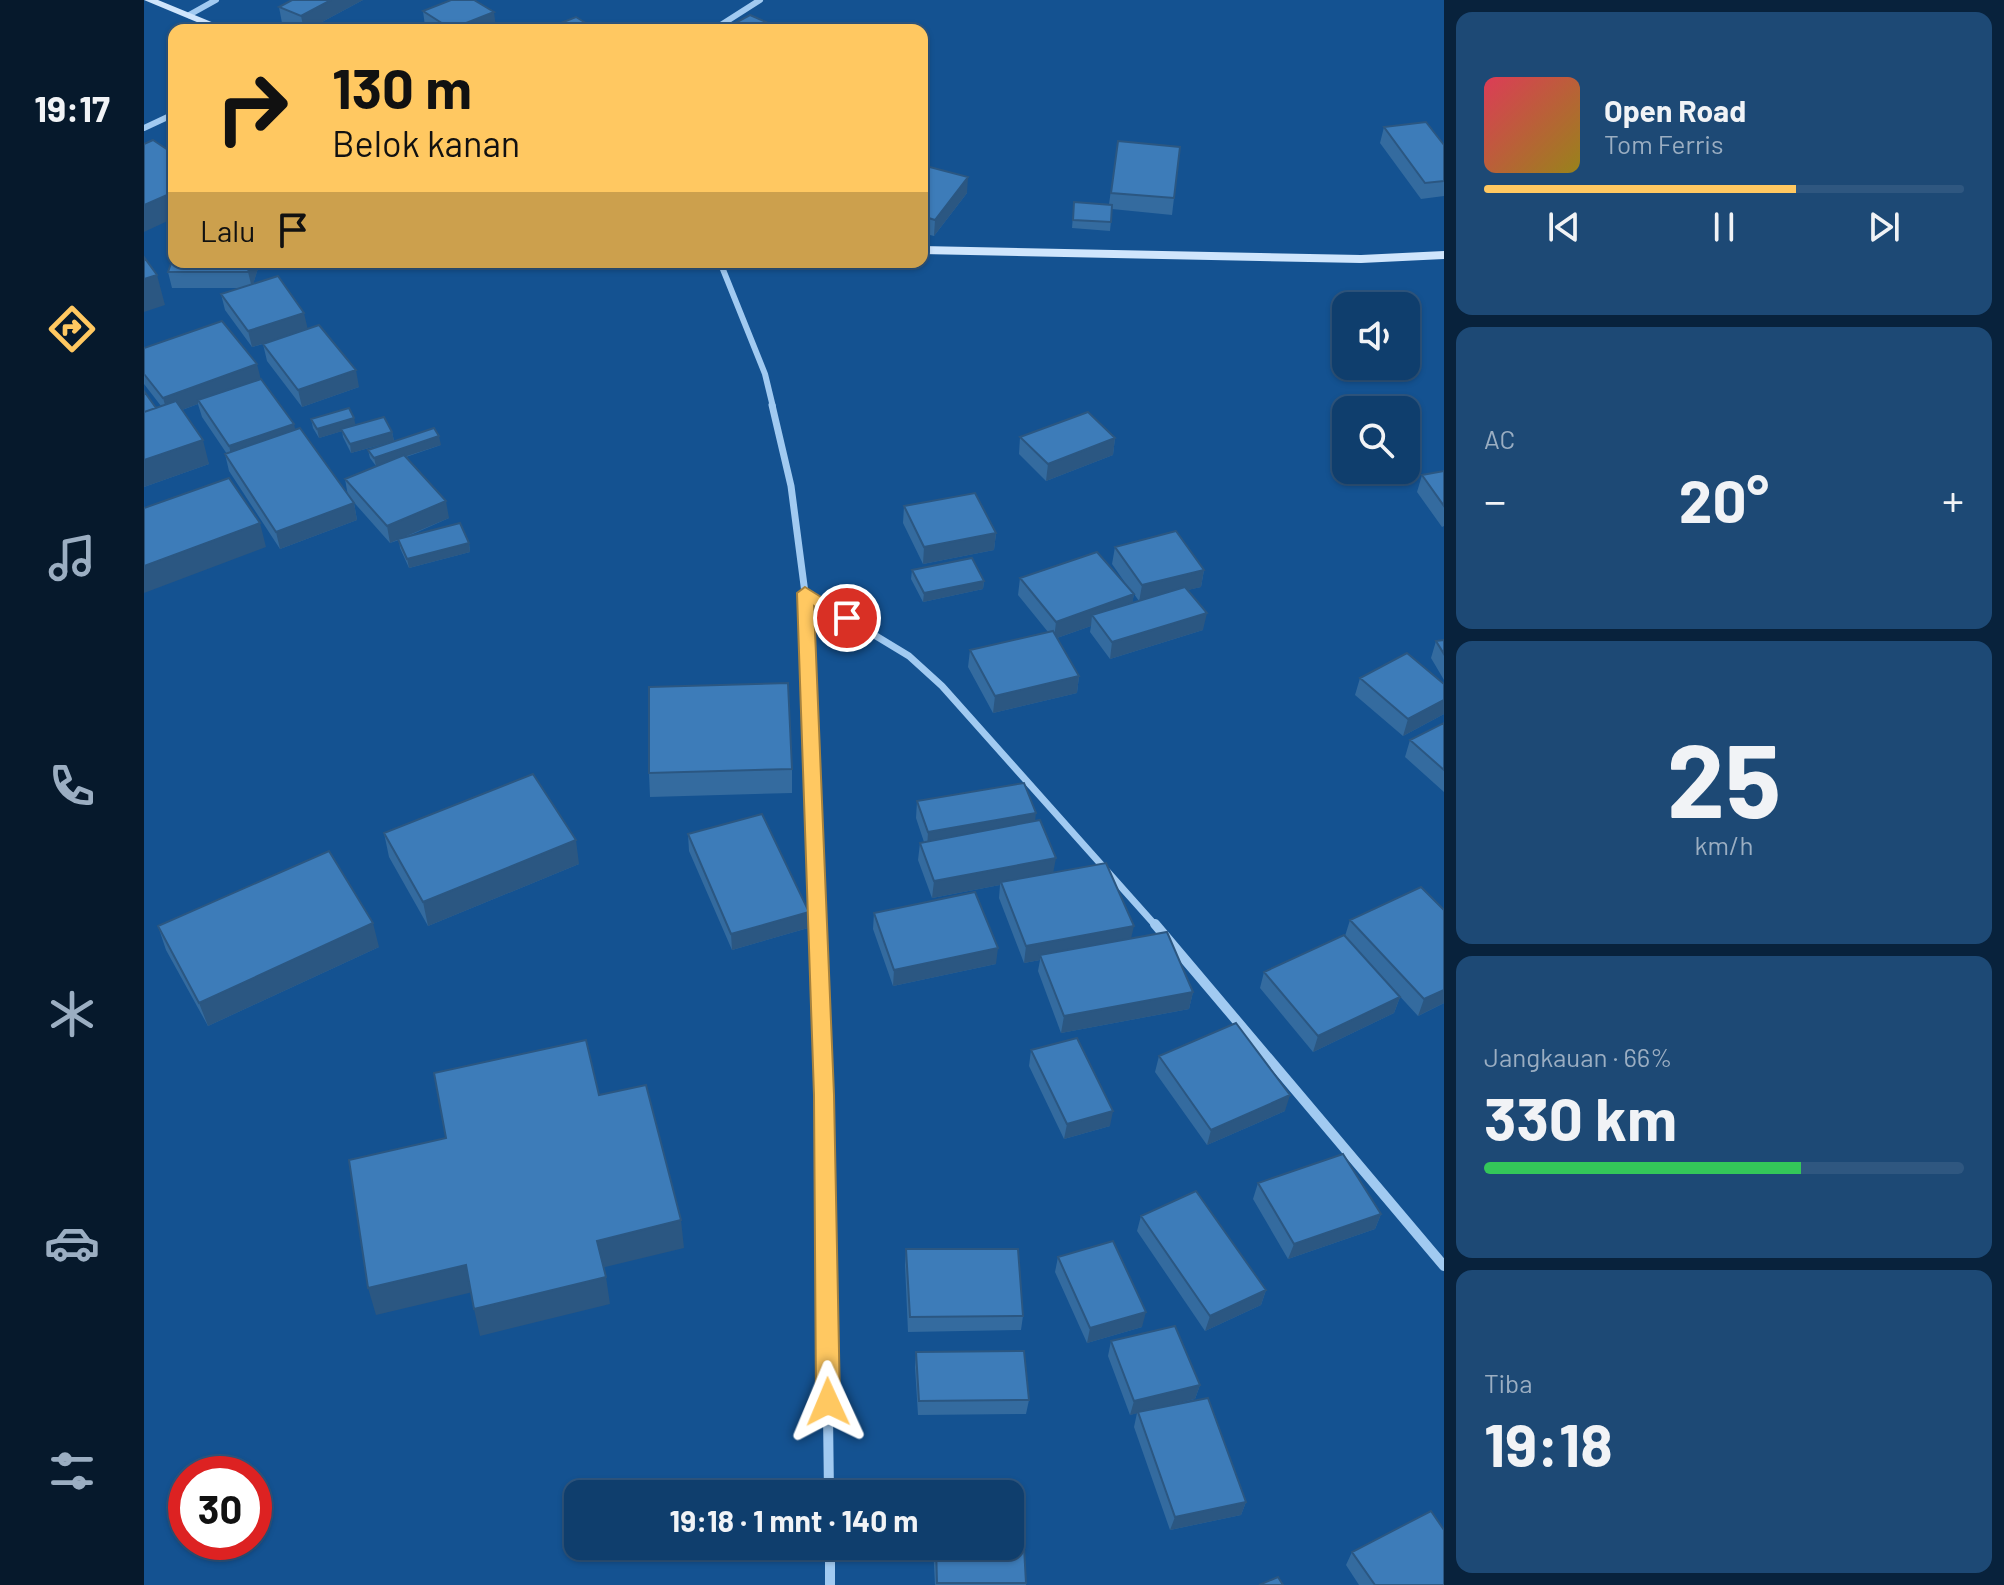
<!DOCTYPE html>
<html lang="id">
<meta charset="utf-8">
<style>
body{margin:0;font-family:Barlow,sans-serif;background:#1d4975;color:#f1f3f6;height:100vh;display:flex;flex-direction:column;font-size:30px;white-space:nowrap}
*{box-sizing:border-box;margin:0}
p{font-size:26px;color:#9baec2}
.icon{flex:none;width:44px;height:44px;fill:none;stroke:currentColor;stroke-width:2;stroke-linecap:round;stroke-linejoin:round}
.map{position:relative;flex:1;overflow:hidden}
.side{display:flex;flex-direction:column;gap:12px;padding:12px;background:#08223c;width:560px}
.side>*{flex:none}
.banner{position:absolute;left:24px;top:24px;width:760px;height:244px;border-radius:16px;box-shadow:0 2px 6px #0004,0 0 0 2px #2f5780;background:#ffc861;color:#111;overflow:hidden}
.tools{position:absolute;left:1188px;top:292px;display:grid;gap:16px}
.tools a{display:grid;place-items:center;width:88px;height:88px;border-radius:16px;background:#0f3e6d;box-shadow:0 2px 6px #0004,0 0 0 2px #2f5780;font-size:40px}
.speed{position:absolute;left:24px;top:1456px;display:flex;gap:16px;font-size:40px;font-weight:700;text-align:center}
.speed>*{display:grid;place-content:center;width:104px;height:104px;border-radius:50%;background:#0f3e6d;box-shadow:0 2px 6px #0004,0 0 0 2px #2f5780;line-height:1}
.speed .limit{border:12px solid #d22;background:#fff;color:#111}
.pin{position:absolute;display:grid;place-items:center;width:68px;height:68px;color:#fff;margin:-34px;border:4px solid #fff;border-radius:50%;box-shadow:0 2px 8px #0007}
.me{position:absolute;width:88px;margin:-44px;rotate:359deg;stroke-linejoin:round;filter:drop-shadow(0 0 6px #0008)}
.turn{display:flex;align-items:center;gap:28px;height:168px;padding:0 32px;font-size:36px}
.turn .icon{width:104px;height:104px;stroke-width:2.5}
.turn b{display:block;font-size:56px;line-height:68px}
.then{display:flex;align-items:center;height:76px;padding:0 32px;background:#0003;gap:16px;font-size:30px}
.big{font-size:60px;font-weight:700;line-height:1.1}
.side .tile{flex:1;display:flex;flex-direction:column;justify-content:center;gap:12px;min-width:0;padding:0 28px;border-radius:16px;background:#1d4975}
.side .dial{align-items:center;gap:0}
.dial b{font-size:104px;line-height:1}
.song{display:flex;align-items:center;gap:24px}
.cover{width:96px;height:96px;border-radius:12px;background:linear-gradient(135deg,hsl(350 70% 55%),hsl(50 70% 35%))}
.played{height:8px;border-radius:4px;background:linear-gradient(90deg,#ffc861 65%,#2f5780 65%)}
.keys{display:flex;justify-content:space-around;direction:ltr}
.heat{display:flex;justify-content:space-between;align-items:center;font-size:44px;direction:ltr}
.charge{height:12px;border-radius:6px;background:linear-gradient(90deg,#34c759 66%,#2f5780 0)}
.trip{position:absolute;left:420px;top:1480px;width:460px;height:80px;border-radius:16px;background:#0f3e6d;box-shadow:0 2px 6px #0004,0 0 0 2px #2f5780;font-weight:700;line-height:80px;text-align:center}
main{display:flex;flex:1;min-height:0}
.dock{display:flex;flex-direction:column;width:144px;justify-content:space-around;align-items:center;background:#06192c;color:#9baec2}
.dock .icon{width:56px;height:56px}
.dock .selected{color:#ffc861}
.dock b{font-size:36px;color:#f1f3f6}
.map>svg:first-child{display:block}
</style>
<main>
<nav class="dock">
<b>19:17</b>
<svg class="icon selected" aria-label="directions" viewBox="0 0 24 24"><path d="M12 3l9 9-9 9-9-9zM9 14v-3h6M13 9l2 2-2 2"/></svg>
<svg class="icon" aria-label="music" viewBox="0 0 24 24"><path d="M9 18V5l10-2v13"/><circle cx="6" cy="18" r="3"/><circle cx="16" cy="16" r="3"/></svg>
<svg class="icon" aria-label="phone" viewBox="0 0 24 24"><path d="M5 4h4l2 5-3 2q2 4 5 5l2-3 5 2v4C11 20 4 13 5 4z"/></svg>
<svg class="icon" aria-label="climate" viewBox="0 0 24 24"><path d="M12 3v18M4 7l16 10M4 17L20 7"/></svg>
<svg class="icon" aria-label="car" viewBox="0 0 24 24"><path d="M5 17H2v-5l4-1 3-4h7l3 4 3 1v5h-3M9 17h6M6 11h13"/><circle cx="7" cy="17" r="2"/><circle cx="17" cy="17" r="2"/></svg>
<svg class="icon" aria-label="filters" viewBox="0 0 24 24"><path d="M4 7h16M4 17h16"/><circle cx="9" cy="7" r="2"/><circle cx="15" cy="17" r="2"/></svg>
</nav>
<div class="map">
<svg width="1300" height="1585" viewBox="0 0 1300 1585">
<rect width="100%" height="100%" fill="#145291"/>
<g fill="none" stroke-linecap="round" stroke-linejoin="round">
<path stroke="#a1caf1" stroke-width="6" d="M45 15 72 0
M569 30 616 0
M0 128 30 114
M576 262 621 374 629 407"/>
<path stroke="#a1caf1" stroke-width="7" d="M628 405 647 486 661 593 674 926
M661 593 765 656 798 686 1012 926"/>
<path stroke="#a1caf1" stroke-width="10" d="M674 924 680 1095 685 1494
M1011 924 1300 1266
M686 1546V1585"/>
<path fill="#cfe5fc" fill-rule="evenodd" d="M0 0H14L87 30H72Z
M778 246 1217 255 1300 251V259L1217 263 778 254Z"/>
</g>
<path fill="#346b9f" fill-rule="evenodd" d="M148 0H219L163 30H156L138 23 135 7Z
M279 11 352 28 347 30H274L281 26Z
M30 110V129L26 112Z
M1240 127 1300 145V196L1277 199 1236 143Z
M974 141 1030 198 1028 215 968 209 966 231 928 228 930 202 965 204Z
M778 165 823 193 790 236 778 233Z
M116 262 109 284 164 329 215 387 158 407 123 361 119 344 108 347 81 310 77 294 95 288H28L24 272Z
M0 348 117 379 151 430 204 496 201 479 232 466 226 458 224 450 297 445 262 457 305 518 260 538 325 543 326 552 265 568 256 548 255 540 246 543 206 498 210 503 213 520 136 549 85 471 81 454H83L58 417 54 404 38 410 65 464 0 487V391L12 408 17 406 0 384Z
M167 419 211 425 248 432 250 441 207 453 199 437 198 431 175 438 169 428Z
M876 437 971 438 969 455 902 481 875 454Z
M1300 471V526L1298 527 1273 492 1278 475Z
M760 506 852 533 850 550 779 564 759 523Z
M971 547 1060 570 1057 587 1043 590 1059 630 966 659 946 632 947 626 913 638 935 676 933 693 849 713 824 667 826 650 904 632 874 595 876 578 989 594 968 564ZM990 594 995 601 988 603Z
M768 570 840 581 839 589 779 602 767 579Z
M1300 640V680L1287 658 1292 641Z
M1216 678 1300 684V714L1259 736 1211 695Z
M1300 723V792L1261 757 1266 740Z
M648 769V793L506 797 505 773Z
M773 801 891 821 909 872 1049 992 1045 1009 917 1033 894 971 896 960 880 963 855 898 856 885 788 898 774 860 776 843 780 842 772 818Z
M240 833 435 864 284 926 245 857Z
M544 834 665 912 664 928 588 950 545 851Z
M730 913 852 964 749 986 729 929Z
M1206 920 1300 1003 1274 1016 1239 978 1256 997 1250 1013 1169 1052 1116 988 1120 972 1201 936Z
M14 926 235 947 64 1026 22 950Z
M887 1050 966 1126 920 1139 885 1066Z
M1015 1056 1141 1111 1063 1145 1011 1072Z
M1114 1183 1237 1214 1231 1229 1144 1259 1109 1199Z
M997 1216 1122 1290 1117 1305 1061 1331 993 1231Z
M762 1249 879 1316 877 1330 764 1332 761 1265Z
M914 1257 998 1327 943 1343 911 1272Z
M967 1341 1056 1385 1051 1399 1019 1407 1102 1502 1097 1515 1026 1530 990 1427 993 1413 986 1415 964 1356Z
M772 1352 885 1400 882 1414 774 1415 771 1367Z
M789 1546H866L882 1583V1585H791Z
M1208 1552 1300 1585H1215L1202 1565Z"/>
<path fill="#2b5782" d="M187 0H219L163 30H160L157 16Z
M350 12 352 28 347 30H307Z
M824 177 823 193 790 236 791 220Z
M30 192V218L0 232V205Z
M107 262H116L108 288 104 272Z
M13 275 21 305 0 312V279Z
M160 313 164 330 108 347 104 331Z
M113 364 117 380 54 400V404L24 415 19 398Z
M212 370 215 387 158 407 154 390Z
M210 418 212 427 175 438 173 429Z
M150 424 154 441 89 463 85 446Z
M248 432 250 441 207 453 206 444Z
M295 436 297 445 232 466 230 458Z
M971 438 969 455 902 481 904 464Z
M59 440 65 464 0 487V460Z
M302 501 305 518 246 543 243 526Z
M210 503 213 520 136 549 132 532Z
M116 523 122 547 0 593V566Z
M852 533 850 550 779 564 780 547Z
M325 543 326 552 265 568 263 559Z
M1060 570 1057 587 995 602 998 585Z
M840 581 839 589 779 602 780 593Z
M990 594 987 611 948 615 947 626 910 639 912 622Z
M1063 613 1059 630 966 659 968 642Z
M935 676 933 693 849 713 851 696Z
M1300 700V714L1259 736 1264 719Z
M892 813 890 830 783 849 784 832Z
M432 840 435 864 284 926 279 902Z
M912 858 909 874 857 882 856 885 788 898 790 881Z
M665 912 664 928 588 950 587 934Z
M229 923 235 947 64 1026 55 1003Z
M990 926 986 943 896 955V960L880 963 882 946Z
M854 948 852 964 749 986 750 970Z
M1300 990V1003L1274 1016 1280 999Z
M1049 992 1045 1009 917 1033 920 1016Z
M1256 997 1250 1013 1169 1052 1174 1036Z
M1146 1095 1141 1111 1063 1145 1067 1130Z
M969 1111 966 1126 920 1139 923 1124Z
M1237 1214 1231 1229 1144 1259 1150 1244Z
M537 1220 540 1248 457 1268 453 1241Z
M322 1265 329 1292 232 1315 224 1288Z
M462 1277 466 1304 336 1336 330 1309Z
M1122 1290 1117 1305 1061 1331 1066 1316Z
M1002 1312 998 1327 943 1343 946 1328Z
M1056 1385 1051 1399 986 1415 990 1401Z
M1102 1502 1097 1515 1026 1530 1031 1517Z"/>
<path fill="#3d7cb9" stroke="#2b5782" stroke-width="2" d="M148 0H187L157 16 135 7Z
M307 0H330L350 12 307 29 279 11Z
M606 15 640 30 580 29Z
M432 17 453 30H415L409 26Z
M282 26 294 30H274Z
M1282 122 1300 145V181L1281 183 1240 127Z
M9 140 30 154V192L0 205V144Z
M974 141 1036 147 1030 198 967 193Z
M778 165 824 177 791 220 778 216Z
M930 202 968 205 967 222 929 220Z
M30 255V262H107L104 272H24Z
M0 257 13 275 0 279Z
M134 276 160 313 104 331 77 294Z
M78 321 113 364 19 398 0 374V348Z
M175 325 212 370 154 390 119 344Z
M117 379 150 424 85 446 54 400Z
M0 391 12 408 0 412Z
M32 401 59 440 0 460V412Z
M205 408 210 418 173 429 167 419Z
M944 412 971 438 904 464 876 437Z
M240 417 248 432 206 444 197 429Z
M156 428 210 503 132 532 81 454Z
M290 428 295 436 230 458 224 450Z
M260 455 302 501 243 526 201 479Z
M1300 471V506L1278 475Z
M85 478 116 523 0 566V508Z
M831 493 852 533 780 547 760 506Z
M316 523 325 543 263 559 254 539Z
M1032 531 1060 570 998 585 971 547Z
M953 552 990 594 912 622 876 578Z
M828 558 840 581 780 593 768 570Z
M1041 587 1063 613 968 642 948 615Z
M909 631 935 676 851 696 826 650Z
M1300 640V654L1292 641Z
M1263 653 1300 684V700L1264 719 1216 678Z
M644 683 648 769 505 773V687Z
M1300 723V770L1266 740Z
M389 774 432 840 279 902 240 833Z
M880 783 892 813 784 832 773 801Z
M618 814 665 912 587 934 544 834Z
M896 820 912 858 790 881 776 843Z
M185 851 229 923 55 1003 14 926Z
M962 863 990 926 882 946 857 882Z
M1277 887 1300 910V990L1280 999 1206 920Z
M831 892 854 948 750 970 730 913Z
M1023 932 1049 992 920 1016 896 955Z
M1200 935 1256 997 1174 1036 1120 972Z
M1092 1023 1146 1095 1067 1130 1015 1056Z
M933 1038 969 1111 923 1124 887 1050Z
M442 1040 455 1095 502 1085 537 1220 453 1241 462 1277 330 1309 322 1265 224 1288 205 1160 302 1138 290 1073Z
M1199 1154 1237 1214 1150 1244 1114 1183Z
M1052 1191 1122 1290 1066 1316 997 1216Z
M969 1241 1002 1312 946 1328 914 1257Z
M762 1249H874L879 1316 766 1317Z
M1031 1326 1056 1385 990 1401 967 1341Z
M880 1351 885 1400 775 1401 772 1352Z
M1064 1398 1102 1502 1031 1517 994 1412Z
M790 1492H877L882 1583H793L792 1546H866V1494H790Z
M1287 1511 1300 1530V1585H1231L1208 1552Z
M1134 1577 1139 1585H1115Z"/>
<path fill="#ffc861" stroke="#a6823f" stroke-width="2" d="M661 587 711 618 703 624 670 606 690 1095 696 1402 692 1410 684 1413 676 1410 672 1402 670 1095 653 593Z"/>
</svg>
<div class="tools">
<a><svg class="icon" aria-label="sound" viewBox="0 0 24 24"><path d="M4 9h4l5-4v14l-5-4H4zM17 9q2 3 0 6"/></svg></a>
<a><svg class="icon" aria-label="search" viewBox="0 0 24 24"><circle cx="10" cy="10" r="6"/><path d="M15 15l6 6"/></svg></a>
</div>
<div class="speed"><div class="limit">30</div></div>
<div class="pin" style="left:703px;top:618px;background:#d93025"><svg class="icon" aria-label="arrive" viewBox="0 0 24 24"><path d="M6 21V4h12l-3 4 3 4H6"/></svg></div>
<svg class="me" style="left:684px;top:1402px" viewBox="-20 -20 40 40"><path d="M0-17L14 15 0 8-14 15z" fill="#ffc861" stroke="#fff" stroke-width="4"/></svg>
<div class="trip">19:18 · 1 mnt · 140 m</div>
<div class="banner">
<div class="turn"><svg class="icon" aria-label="right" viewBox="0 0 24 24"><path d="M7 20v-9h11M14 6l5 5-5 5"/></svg><div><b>130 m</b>Belok kanan</div></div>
<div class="then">Lalu<svg class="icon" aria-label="arrive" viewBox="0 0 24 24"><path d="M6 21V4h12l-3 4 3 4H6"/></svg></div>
</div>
</div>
<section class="side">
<div class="tile">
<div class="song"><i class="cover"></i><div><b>Open Road</b><p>Tom Ferris</p></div></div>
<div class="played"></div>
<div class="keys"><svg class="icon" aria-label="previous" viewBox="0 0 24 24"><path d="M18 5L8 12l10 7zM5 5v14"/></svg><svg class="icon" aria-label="pause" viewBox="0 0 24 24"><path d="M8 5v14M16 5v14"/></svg><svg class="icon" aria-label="next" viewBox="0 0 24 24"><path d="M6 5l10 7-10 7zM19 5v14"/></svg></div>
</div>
<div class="tile"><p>AC</p>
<div class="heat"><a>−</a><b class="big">20°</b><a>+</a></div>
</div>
<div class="tile dial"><b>25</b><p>km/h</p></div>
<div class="tile"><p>Jangkauan · 66%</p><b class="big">330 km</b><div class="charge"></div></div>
<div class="tile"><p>Tiba</p><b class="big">19:18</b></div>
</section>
</main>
